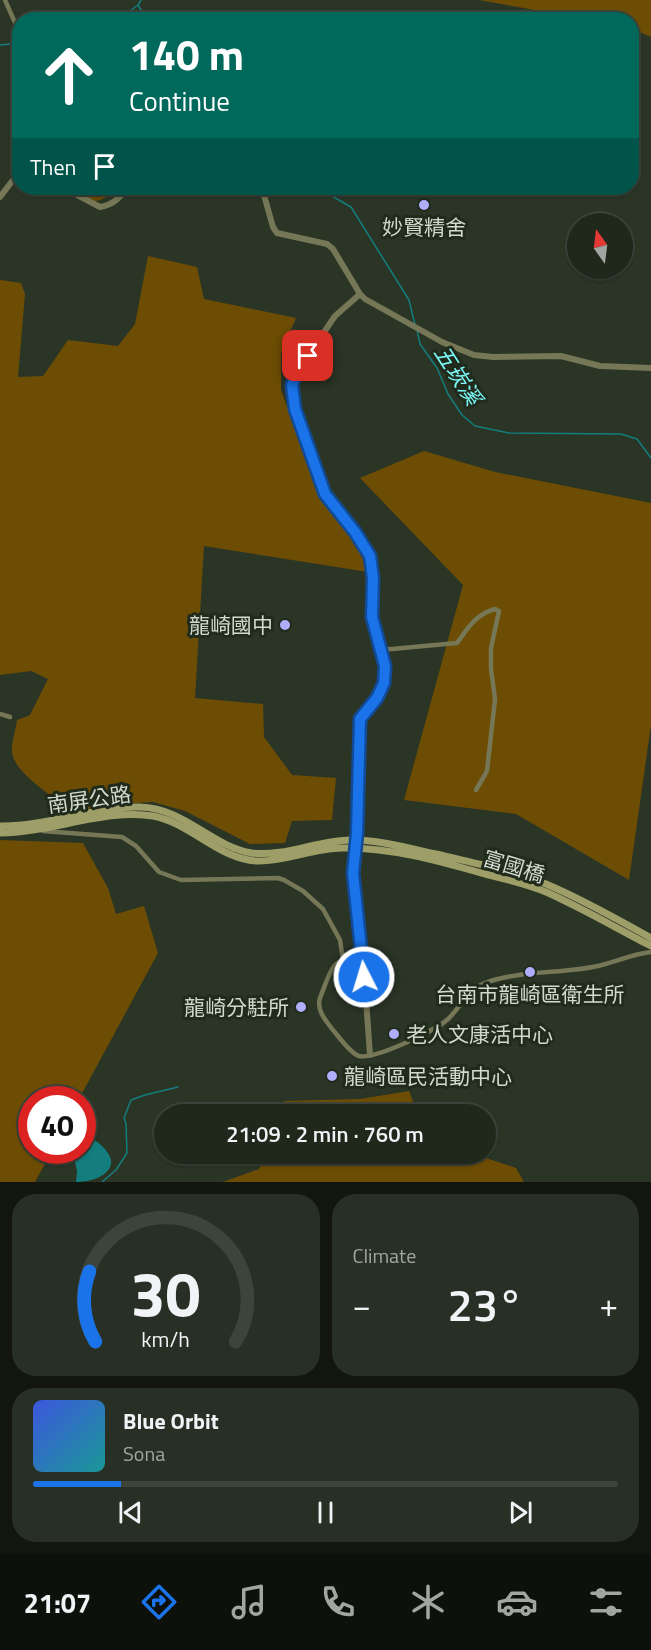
<!DOCTYPE html>
<meta charset="utf-8">
<style>
body{margin:0;font-family:"Titillium Web","Noto Sans TC",sans-serif;background:#283025;color:#f1f3f6;height:100vh;display:flex;flex-direction:column;font-size:22px;white-space:nowrap}
*{box-sizing:border-box;margin:0}
p{font-size:20px;color:#a2a6a3}
.icon{flex:none;width:33px;height:33px;fill:none;stroke:currentColor;stroke-width:2;stroke-linecap:round;stroke-linejoin:round}
.map{position:relative;height:1182px;overflow:hidden}
.panel{display:flex;flex-direction:column;gap:12px;padding:12px;background:#12160f;flex:1}
.panel>*{flex:none}
.guide{position:absolute;left:12px;top:12px;width:627px;height:183px;border-radius:24px;box-shadow:0 2px 4px #0004,0 0 0 2px #3d443b;background:#00695c;color:#fff;overflow:hidden}
.needle{width:39px;rotate:346deg}
.fabs{position:absolute;left:567px;top:213px;display:grid;gap:12px}
.fabs a{display:grid;place-items:center;width:66px;height:66px;border-radius:50%;background:#20281c;box-shadow:0 2px 4px #0004,0 0 0 2px #3d443b;font-size:30px}
.speed{position:absolute;left:18px;top:1086px;display:flex;gap:12px;font-size:30px;font-weight:700;text-align:center}
.speed>*{display:grid;place-content:center;width:78px;height:78px;border-radius:50%;background:#20281c;box-shadow:0 2px 4px #0004,0 0 0 2px #3d443b;line-height:1}
.speed .limit{border:9px solid #d22;background:#fff;color:#111}
.pin{position:absolute;display:grid;place-items:center;width:51px;height:51px;color:#fff;margin:-26px;border-radius:12px;box-shadow:0 3px 9px #0006}
.me{position:absolute;width:66px;margin:-33px;rotate:355deg;stroke-linejoin:round;filter:drop-shadow(0 0 4px #0008)}
.turn{display:flex;align-items:center;gap:21px;height:126px;padding:0 18px;font-size:27px}
.turn .icon{width:78px;height:78px;stroke-width:2.5}
.turn b{display:block;font-size:42px;line-height:51px}
.then{display:flex;align-items:center;height:57px;padding:0 18px;background:#0003;gap:12px;font-size:22px}
.big{font-size:45px;font-weight:600;line-height:1.1}
.panel .widget{flex:1;display:flex;flex-direction:column;justify-content:center;gap:9px;min-width:0;padding:0 21px;border-radius:24px;background:#283025}
.panel .dial{align-items:center;gap:0}
.dial svg{height:156px;overflow:visible;fill:none;stroke:#3d443b;stroke-width:7;stroke-linecap:round;text-anchor:middle}
.dial text{fill:#f1f3f6;stroke:none}
.song{display:flex;align-items:center;gap:18px}
.cover{width:72px;height:72px;border-radius:9px;background:linear-gradient(135deg,hsl(230 70% 55%),hsl(180 70% 35%))}
.played{height:6px;border-radius:3px;background:linear-gradient(90deg,#1a73e8 15%,#3d443b 15%)}
.keys{display:flex;justify-content:space-around;direction:ltr}
.heat{display:flex;justify-content:space-between;align-items:center;font-size:33px;direction:ltr}
.panel .tiles{flex:1;display:grid;gap:12px;grid-template-columns:1fr 1fr}
.widget:last-child{grid-column:span 2}
.trip{position:absolute;left:154px;top:1104px;width:342px;height:60px;border-radius:30px;background:#20281c;box-shadow:0 2px 4px #0004,0 0 0 2px #3d443b;font-weight:600;line-height:60px;text-align:center}
.menu{display:flex;height:96px;justify-content:space-around;align-items:center;background:#0d100b;color:#a2a6a3}
.menu .icon{width:42px;height:42px}
.menu .active{color:#1a73e8}
.menu b{font-size:27px;color:#f1f3f6}
.map>svg:first-child{display:block}
</style>
<div class="map">
<svg width="651" height="1182" viewBox="0 0 651 1182">
<rect width="100%" height="100%" fill="#2a3526"/>
<path fill="#6d4d04" d="M479 0H651V37L632 29V20L586 19Z
M81 188H115C104 202 95 205 80 194Z
M148 256 197 267 204 299 296 318 281 353V390L321 498 363 553 368 572 204 546 195 698 263 704 264 737 292 775 336 778 332 820 292 821 285 843 250 844 185 811 153 802 119 804 74 811C56 799 16 775 12 753 11 743 16 730 17 720L30 715 48 679 31 671 0 675V280L21 283 25 294 18 377 43 376 68 340 118 346 135 324Z
M424 451 495 472 651 503V725L629 880 516 814 404 800 463 585 360 478Z
M0 840 83 843 108 888 116 914 144 906 158 953 79 1099 32 1100V1150L52 1151 35 1182H0Z
M409 1091 418 1114H279L284 1101 360 1099Z
M265 1154H474L516 1168 524 1182H223L259 1169Z"/>
<path fill="#147d7e" d="M83 1136C93 1136 113 1152 111 1164 108 1178 87 1182 76 1182L77 1171 73 1151 82 1150Z"/>
<g fill="none" stroke-linecap="round" stroke-linejoin="round">
<path stroke="#147d7e" stroke-width="1.5" d="M138 5 147 20
M118 20 138 5 141 0
M0 45 20 43
M318 188 351 207 409 300 415 325
M417 330 420 344 437 368 448 394 462 415 475 426 509 433 621 434 637 439 651 458
M102 1182 116 1170 127 1153 126 1124 124 1118 131 1100 145 1095 178 1087"/>
<path stroke="#767756" stroke-width="4.5" d="M5 0 20 34
M20 99C7 111 14 135 20 150
M13 180 20 170
M381 650 457 643C468 628 476 614 495 609L499 611 491 648V669L495 699 487 771 476 790
M0 714 10 717
M43 831 122 837 136 846 159 872 181 880 278 878 284 880 303 891 323 909 340 940 343 960C340 962 337 962 335 965 330 969 323 991 320 998 316 1010 326 1021 333 1030 339 1037 350 1053 359 1056 374 1060 440 1029 450 1017 462 1005 468 989 485 983 520 970 562 974 598 966 616 962 632 954 651 952"/>
<path stroke="#767756" stroke-width="6" d="M64 188 100 207C112 205 120 199 126 188
M262 188 273 227 277 233 327 244 333 249 360 294 365 299 442 342 474 355 493 357 561 356 600 366 651 368
M0 197 13 180 20 184
M357 833 360 719 377 697 385 677V666L372 617 373 570 370 556 362 543 325 494 295 409 292 385 297 372 335 316 360 294
M355 859 353 873 363 957 370 1055"/>
<path stroke="#9d9e68" stroke-width="7" d="M0 826C47 827 93 806 140 807 185 808 212 847 252 853 285 857 318 840 351 840 380 840 408 848 436 854 473 863 511 870 546 884 582 899 617 919 651 938
M0 833C49 833 107 808 153 816 191 823 218 859 257 861 285 862 313 848 342 848 390 847 439 861 485 874 505 879 527 884 546 892 582 908 616 928 651 946"/>
<path stroke="#767756" stroke-width="6" d="M355 859 357 833"/>
</g>
<g fill="none" stroke-linecap="round" stroke-linejoin="round">
<g stroke="#114b97" stroke-width="15">
<path id="route" d="M308 356 297 372 292 385 295 409 325 494 355 532 370 556 373 578 372 617 385 666 384 683 377 698 360 719 357 833 353 873 364 977"/>
</g>
<use href="#route" stroke="#1a73e8" stroke-width="10"/>
</g>
<g fill="#aeaefb" stroke="#202b1c" stroke-width="2">
<circle cx="424" cy="205" r="6"/>
<circle cx="285" cy="625" r="6"/>
<circle cx="530" cy="972" r="6"/>
<circle cx="301" cy="1007" r="6"/>
<circle cx="394" cy="1034" r="6"/>
<circle cx="332" cy="1076" r="6"/>
</g>
<g text-anchor="middle" dominant-baseline="central" stroke-width="6" stroke-linejoin="round" paint-order="stroke">
<g font-size="21" fill="#d2d9cf" stroke="#202b1c">
<text x="424" y="227">妙賢精舍</text>
<text x="273" y="625" text-anchor="end">龍崎國中</text>
<text x="530" y="994">台南市龍崎區衛生所</text>
<text x="289" y="1007" text-anchor="end">龍崎分駐所</text>
<text x="406" y="1034" text-anchor="start">老人文康活中心</text>
<text x="344" y="1076" text-anchor="start">龍崎區民活動中心</text>
</g>
<g font-size="21" fill="#d2d9cf" stroke="#202b1c">
<text transform="translate(89 799) rotate(-8)">南屏公路</text>
<text transform="translate(514 866) rotate(17)">富國橋</text>
</g>
<g font-size="22" font-style="italic" fill="#7cf8f9" stroke="#202b1c">
<text transform="translate(458 375) rotate(57)">五崁溪</text>
</g>
</g>
</svg>
<div class="fabs">
<a><svg class="needle" viewBox="-14 -14 28 28"><path d="M0-13l5 13h-10z" fill="#e53935"/><path d="M0 13l5-13h-10z" fill="#a2a6a3"/></svg></a>
</div>
<div class="speed"><div class="limit">40</div></div>
<div class="pin" style="left:308px;top:356px;background:#d93025"><svg class="icon" aria-label="arrive" viewBox="0 0 24 24"><path d="M6 21V4h12l-3 4 3 4H6"/></svg></div>
<svg class="me" style="left:364px;top:977px" viewBox="-20 -20 40 40"><circle r="17" fill="#1a73e8" stroke="#fff" stroke-width="3"/><path d="M0-11L8 9 0 5-8 9z" fill="#fff"/></svg>
<div class="trip">21:09 · 2 min · 760 m</div>
<div class="guide">
<div class="turn"><svg class="icon" aria-label="ahead" viewBox="0 0 24 24"><path d="M12 20V5M6 11l6-6 6 6"/></svg><div><b>140 m</b>Continue</div></div>
<div class="then">Then<svg class="icon" aria-label="arrive" viewBox="0 0 24 24"><path d="M6 21V4h12l-3 4 3 4H6"/></svg></div>
</div>
</div>
<section class="panel">
<div class="tiles">
<div class="widget dial"><svg viewBox="0 0 100 80">
<path d="M14 69A42 42 0 1 1 86 69"/>
<path d="M14 69A42 42 0 0 1 11 33" stroke="#1a73e8"/>
<text x="50" y="56" font-size="32" font-weight="700">30</text>
<text x="50" y="72" font-size="11">km/h</text>
</svg></div>
<div class="widget"><p>Climate</p>
<div class="heat"><a>−</a><b class="big">23°</b><a>+</a></div>
</div>
<div class="widget">
<div class="song"><i class="cover"></i><div><b>Blue Orbit</b><p>Sona</p></div></div>
<div class="played"></div>
<div class="keys"><svg class="icon" aria-label="previous" viewBox="0 0 24 24"><path d="M18 5L8 12l10 7zM5 5v14"/></svg><svg class="icon" aria-label="pause" viewBox="0 0 24 24"><path d="M8 5v14M16 5v14"/></svg><svg class="icon" aria-label="next" viewBox="0 0 24 24"><path d="M6 5l10 7-10 7zM19 5v14"/></svg></div>
</div>
</div>
</section>
<nav class="menu">
<b>21:07</b>
<svg class="icon active" aria-label="directions" viewBox="0 0 24 24"><path d="M12 3l9 9-9 9-9-9zM9 14v-3h6M13 9l2 2-2 2"/></svg>
<svg class="icon" aria-label="music" viewBox="0 0 24 24"><path d="M9 18V5l10-2v13"/><circle cx="6" cy="18" r="3"/><circle cx="16" cy="16" r="3"/></svg>
<svg class="icon" aria-label="phone" viewBox="0 0 24 24"><path d="M5 4h4l2 5-3 2q2 4 5 5l2-3 5 2v4C11 20 4 13 5 4z"/></svg>
<svg class="icon" aria-label="climate" viewBox="0 0 24 24"><path d="M12 3v18M4 7l16 10M4 17L20 7"/></svg>
<svg class="icon" aria-label="car" viewBox="0 0 24 24"><path d="M5 17H2v-5l4-1 3-4h7l3 4 3 1v5h-3M9 17h6M6 11h13"/><circle cx="7" cy="17" r="2"/><circle cx="17" cy="17" r="2"/></svg>
<svg class="icon" aria-label="filters" viewBox="0 0 24 24"><path d="M4 7h16M4 17h16"/><circle cx="9" cy="7" r="2"/><circle cx="15" cy="17" r="2"/></svg>
</nav>
